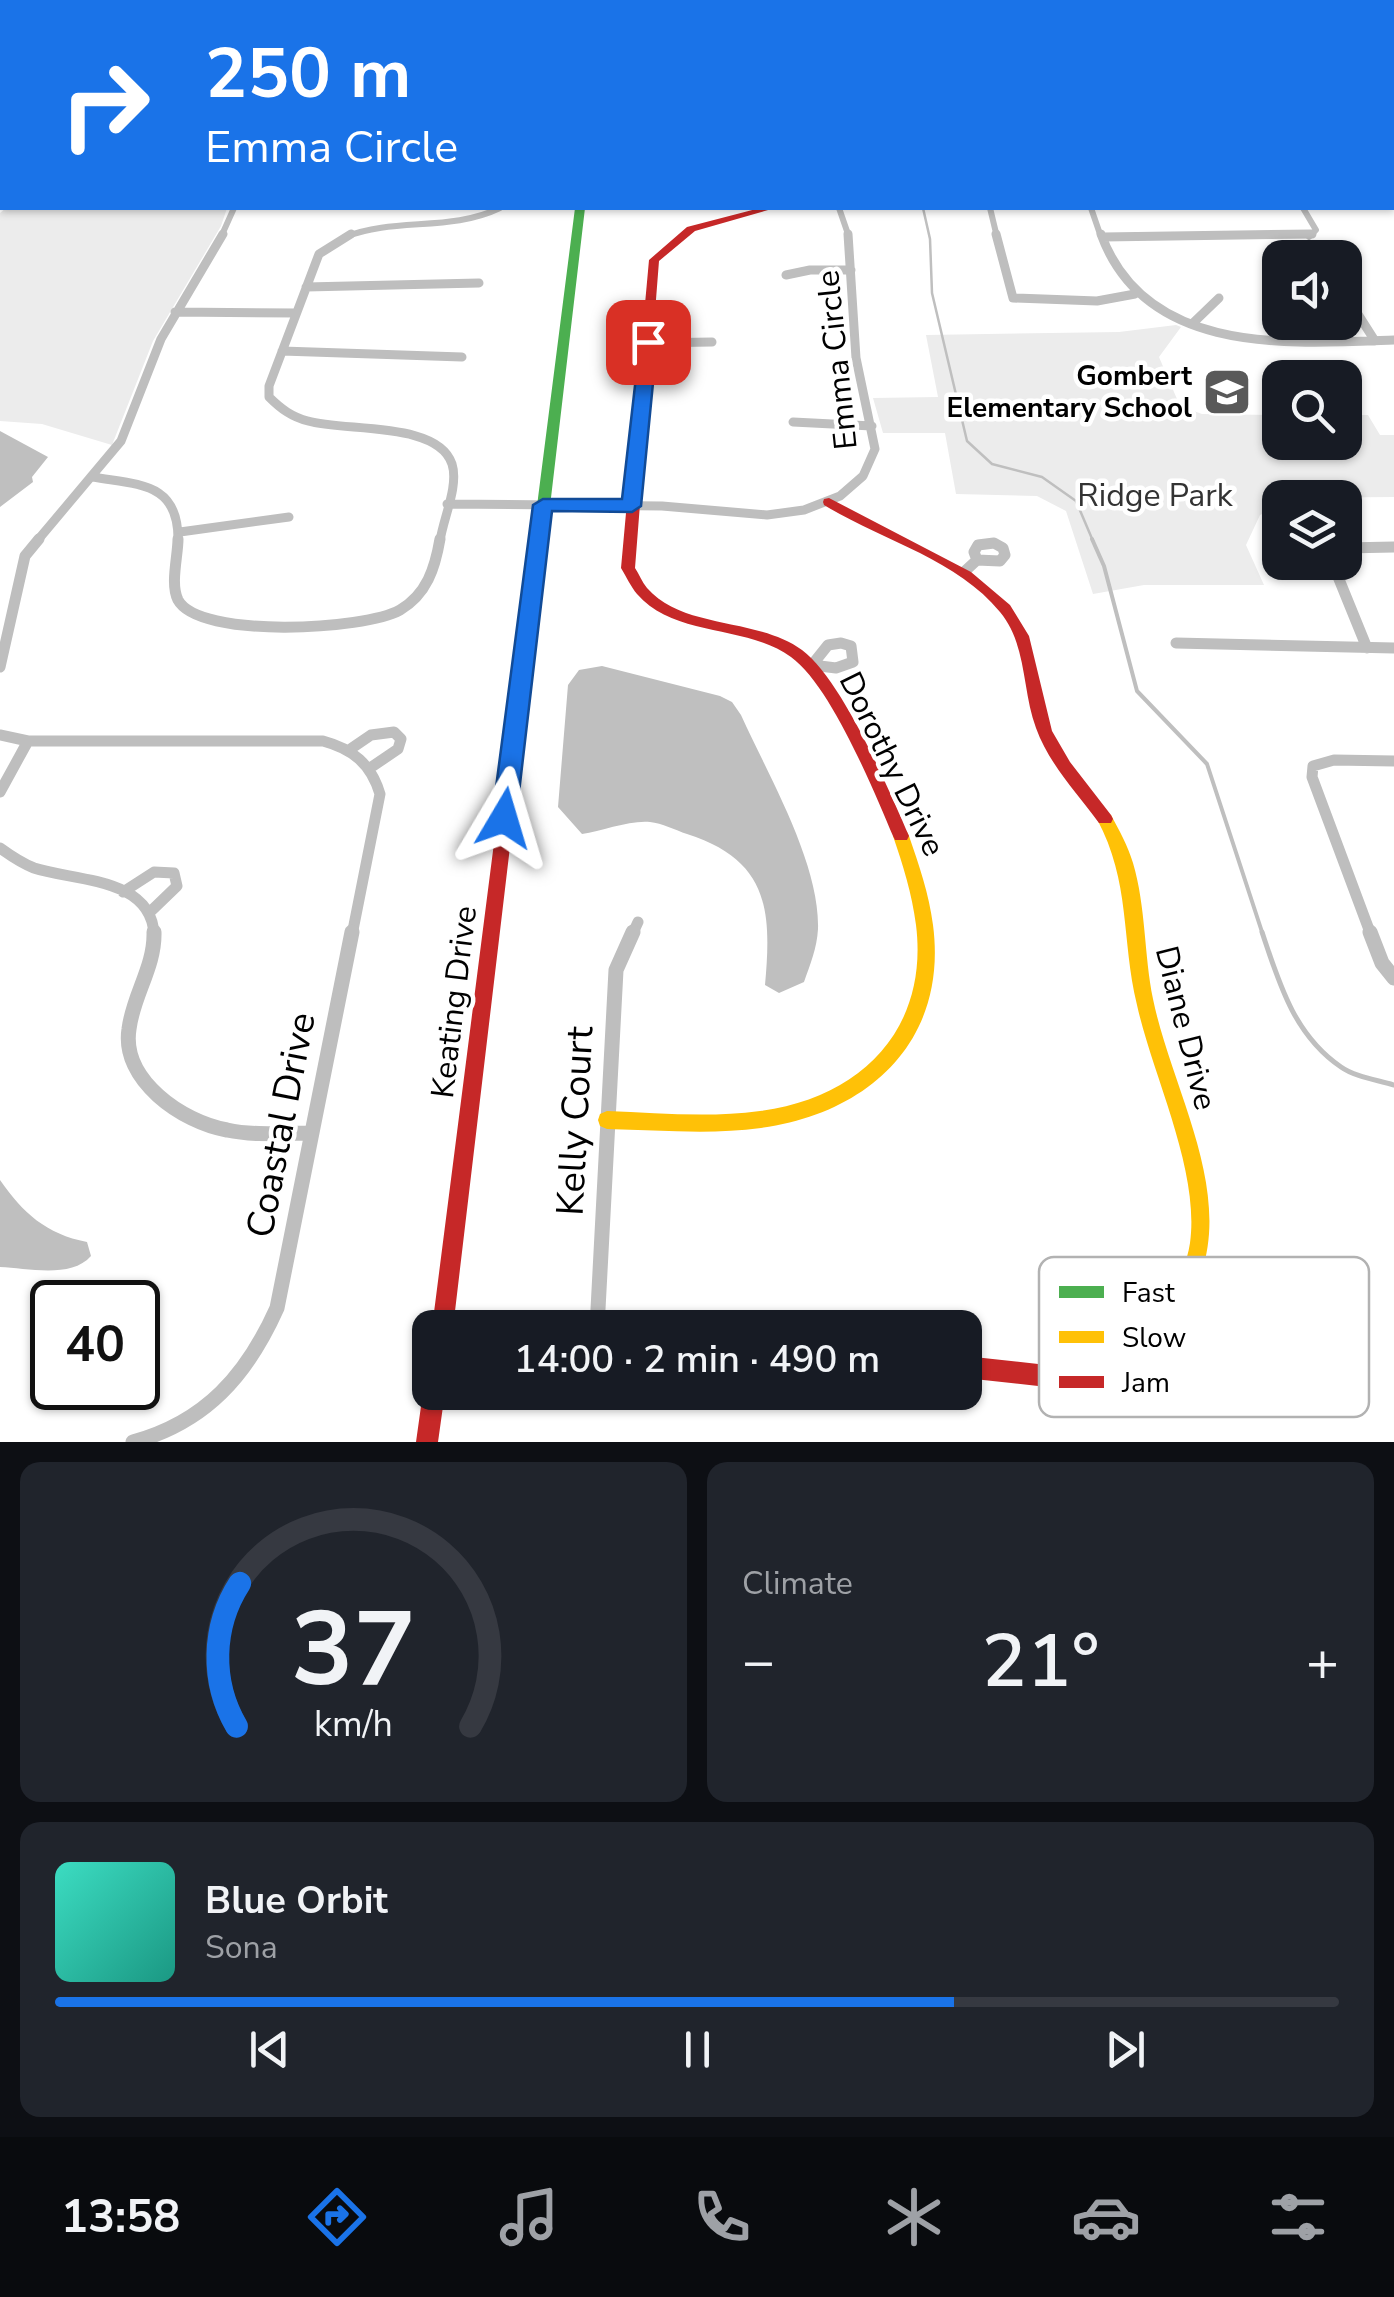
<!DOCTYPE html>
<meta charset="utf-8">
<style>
body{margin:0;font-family:"Nunito Sans",sans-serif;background:#20242c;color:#f1f3f6;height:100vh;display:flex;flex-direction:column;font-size:38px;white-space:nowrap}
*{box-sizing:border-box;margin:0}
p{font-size:32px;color:#9ea1a6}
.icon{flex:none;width:55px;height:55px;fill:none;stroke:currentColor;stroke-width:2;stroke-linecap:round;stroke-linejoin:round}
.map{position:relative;height:1442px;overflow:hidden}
.sheet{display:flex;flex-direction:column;gap:20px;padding:20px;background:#0d0f14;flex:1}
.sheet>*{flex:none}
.top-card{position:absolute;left:0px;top:0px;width:1395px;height:210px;box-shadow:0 2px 8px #0004;background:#1a73e8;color:#fff;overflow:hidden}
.tools{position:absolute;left:1262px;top:240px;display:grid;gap:20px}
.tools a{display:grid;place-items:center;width:100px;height:100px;border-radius:20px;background:#171b24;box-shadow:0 2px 8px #0004;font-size:50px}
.speed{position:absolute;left:30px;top:1280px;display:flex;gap:20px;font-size:50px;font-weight:700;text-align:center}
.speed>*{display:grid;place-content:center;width:130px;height:130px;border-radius:50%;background:#171b24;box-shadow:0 2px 8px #0004;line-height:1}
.speed .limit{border:5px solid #111;border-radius:15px;background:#fff;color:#111}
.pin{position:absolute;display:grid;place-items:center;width:85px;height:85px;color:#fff;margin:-42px;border-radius:20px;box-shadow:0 5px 15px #0006}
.me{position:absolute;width:110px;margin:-55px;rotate:7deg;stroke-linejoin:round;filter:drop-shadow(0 0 8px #0008)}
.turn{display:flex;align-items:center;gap:35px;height:210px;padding:0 40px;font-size:45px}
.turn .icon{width:130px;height:130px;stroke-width:2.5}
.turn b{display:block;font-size:70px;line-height:85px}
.big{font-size:75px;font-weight:600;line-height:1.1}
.sheet .card{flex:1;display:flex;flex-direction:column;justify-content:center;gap:15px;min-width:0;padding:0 35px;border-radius:20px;background:#20242c}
.sheet .dial{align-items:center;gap:0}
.dial svg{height:260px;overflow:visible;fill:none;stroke:#363941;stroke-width:7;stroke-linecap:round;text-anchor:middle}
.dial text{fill:#f1f3f6;stroke:none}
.song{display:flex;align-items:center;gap:30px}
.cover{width:120px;height:120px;border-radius:15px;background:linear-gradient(135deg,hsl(170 70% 55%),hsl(170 70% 35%))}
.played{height:10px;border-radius:5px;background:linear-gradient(90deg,#1a73e8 70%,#363941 70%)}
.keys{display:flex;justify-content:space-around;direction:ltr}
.heat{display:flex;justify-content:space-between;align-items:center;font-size:55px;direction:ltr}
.sheet .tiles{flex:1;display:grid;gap:20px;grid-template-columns:1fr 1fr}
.card:last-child{grid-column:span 2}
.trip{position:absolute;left:412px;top:1310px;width:570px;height:100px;border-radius:20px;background:#171b24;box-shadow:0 2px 8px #0004;font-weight:600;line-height:100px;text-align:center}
.dock{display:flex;height:160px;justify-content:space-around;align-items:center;background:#090b0e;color:#9ea1a6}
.dock .icon{width:70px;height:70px}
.dock .on{color:#1a73e8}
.dock b{font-size:45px;color:#f1f3f6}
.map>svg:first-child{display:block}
</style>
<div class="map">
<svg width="1394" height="1442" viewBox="0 0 1394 1442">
<rect width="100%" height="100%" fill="#fff"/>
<path fill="#ececec" d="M6 208H227L221 226 153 341 112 445 42 424 0 421V213Z
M1176 325 1181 327 1159 357 1180 406 1202 414 1280 415V442H1345V415H1368L1380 435H1394V497L1280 498V505L1260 515 1246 545 1264 585H1144L1093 594 1066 511 1037 496 956 494 945 433H883L873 398 938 397 926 335 1119 332Z"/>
<path fill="#bfbfbf" d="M0 431 48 457 32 477 33 482 0 507Z
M602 666 720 696 732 702 741 715C768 775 820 863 818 929 817 948 810 965 804 982L779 993 765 985C772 909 768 860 687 834 675 830 662 823 650 822 630 820 602 831 582 834L558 807 568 685 579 670Z
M0 1180C23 1213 46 1234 87 1242L91 1256C71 1279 27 1268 0 1267Z"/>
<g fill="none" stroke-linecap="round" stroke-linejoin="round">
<path stroke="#bfbfbf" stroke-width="2.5" d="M923 208 930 239 932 293 967 441 992 464 1042 477 1076 501 1093 541"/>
<path stroke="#bfbfbf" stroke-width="4" d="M1092 539 1104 566 1137 691 1207 764 1263 935"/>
<path stroke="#bfbfbf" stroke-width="5" d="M1262 932C1279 983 1294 1035 1341 1067 1355 1077 1378 1080 1394 1085"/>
<path stroke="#bebebe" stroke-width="6" d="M760 0 780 2
M839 208 849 237
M990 208 997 237
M1091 208 1101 237
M1303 208 1316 230 1309 237
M221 237 234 208
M345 237C395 217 450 232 500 208"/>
<path stroke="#bebebe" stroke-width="9" d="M351 234 319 254 269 386V397C281 409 292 417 308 421 345 432 438 421 452 464 459 486 443 519 440 541
M996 234 1013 298 1097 301 1135 294
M1101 234C1145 355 1287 344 1394 340
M1103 237 1312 234
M786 275 810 270H851
M306 287 479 283
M1347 297 1375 341
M175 312 296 313
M1192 324 1219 298
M648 343 712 342
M282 351 462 357
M793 422 872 426
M93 477C139 485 179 482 178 541
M447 504 662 506 767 515 804 510 840 496 863 476 875 449 856 358 848 234
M180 532 289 517
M37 541 121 441 161 339 223 234"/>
<path stroke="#bebebe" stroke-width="11" d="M178 539C178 556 170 584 178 600 199 639 365 630 400 610 427 594 435 568 440 539
M994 543 1003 548 1005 555 1000 561 977 560 974 552 978 545Z
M1345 548 1394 547
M1332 562 1367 648
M964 572 977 560
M841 643 851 646 853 662 836 668 812 665 828 645Z
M1176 643 1394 648
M0 667 25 556 39 539
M0 735 28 741H323C353 749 371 764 380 794L352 935
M349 750 371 735 394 732 401 739 398 749 370 768
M0 792 28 741
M0 848C11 856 21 863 34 868 73 881 152 877 154 935
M123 892 154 872 174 873 177 886 149 913
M632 935 638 922
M1371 935 1312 777 1313 766 1334 760 1394 761"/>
<path stroke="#bebebe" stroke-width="15" d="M154 932C155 967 133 995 129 1029 121 1080 182 1122 227 1130 255 1136 284 1133 312 1133
M1370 932 1382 963 1394 978
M597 1328 616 970 633 932
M133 1442C206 1422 247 1375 277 1308L352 932"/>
<path fill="#4caf50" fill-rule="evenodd" d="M1392 117H1394V123H1392Z
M575 208H585L516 796 514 800H502L500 796Z"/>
<path fill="#ffc107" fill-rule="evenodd" d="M1105 813 1111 815C1119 830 1128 846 1133 863 1146 907 1144 955 1153 999 1174 1101 1251 1216 1180 1314 1163 1337 1136 1360 1109 1371L1101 1368 1098 1360 1101 1352C1117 1341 1138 1331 1151 1317 1171 1298 1186 1270 1190 1243 1200 1170 1153 1077 1137 1005 1121 938 1131 883 1097 819L1099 815Z
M901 830 907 832 909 836C919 865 929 894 933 925 948 1040 870 1113 761 1128 710 1135 658 1130 607 1129L600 1126 598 1120 600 1114 607 1111C658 1113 709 1118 760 1111 860 1098 929 1030 916 925 912 894 903 865 893 836L895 832Z"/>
<path fill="#c62828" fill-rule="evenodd" d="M0 60 2 61V65L0 66Z
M760 208H775L695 231 659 261 635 568C639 574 642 582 647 588 684 630 757 617 802 650 843 681 888 788 909 836L907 840H895L893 836C873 789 831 686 791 657 746 624 675 638 637 594 631 587 626 576 621 568L649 260 687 227Z
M829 498 971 572 1010 605 1029 636 1052 731 1070 762 1111 815 1113 819 1111 823H1099C1077 793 1049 764 1036 728 1022 691 1027 644 1000 612 957 559 881 540 824 505L823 502 824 499Z
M508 790 514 792 516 796 453 1328H432L500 796 502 792Z
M1109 1349 1117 1352 1120 1360 1117 1368 1047 1387 965 1378V1356L1047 1365Z
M430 1383V1392H445L438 1442H416L423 1392 426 1384Z"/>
</g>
<path fill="#1a73e8" stroke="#114b97" stroke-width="2.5" d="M648 337 657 342 641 506 632 512 552 511 516 818 513 825H496L492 818 533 505 543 499H622L640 342Z"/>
<defs>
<g id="school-square" transform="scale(2.5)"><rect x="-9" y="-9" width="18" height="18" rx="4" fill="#595959" stroke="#fff"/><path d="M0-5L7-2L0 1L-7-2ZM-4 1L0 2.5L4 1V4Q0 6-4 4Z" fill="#fff"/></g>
</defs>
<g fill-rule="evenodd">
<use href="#school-square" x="1227" y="392"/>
</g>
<g text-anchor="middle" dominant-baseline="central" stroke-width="9" stroke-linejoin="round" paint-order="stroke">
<g font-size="28" font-weight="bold" fill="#000" stroke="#fff" text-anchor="end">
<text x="1192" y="376">Gombert<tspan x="1192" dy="32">Elementary School</tspan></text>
</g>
<g font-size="32" fill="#000" stroke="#fff">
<text transform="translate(837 360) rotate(-96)">Emma Circle</text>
<text transform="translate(892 764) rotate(64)">Dorothy Drive</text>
<text transform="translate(454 1002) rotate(-83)">Keating Drive</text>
<text transform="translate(1186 1028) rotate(76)">Diane Drive</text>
</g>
<g font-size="32" fill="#333" stroke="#fff">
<text x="1155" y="495">Ridge Park</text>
</g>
<g font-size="38" fill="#000" stroke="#fff">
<text transform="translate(575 1121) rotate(-87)">Kelly Court</text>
<text transform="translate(281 1125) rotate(-79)">Coastal Drive</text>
</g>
</g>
<rect x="1039" y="1257" width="330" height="160" rx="15" fill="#fff" stroke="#b2b2b2" stroke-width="2.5"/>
<rect x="1059" y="1286" width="45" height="12" fill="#4caf50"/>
<rect x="1059" y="1331" width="45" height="12" fill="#ffc107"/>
<rect x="1059" y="1376" width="45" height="12" fill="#c62828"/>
<g font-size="28" fill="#000">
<text x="1122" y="1302">Fast</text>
<text x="1122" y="1347">Slow</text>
<text x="1122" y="1392">Jam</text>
</g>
</svg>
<div class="tools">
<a><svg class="icon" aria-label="sound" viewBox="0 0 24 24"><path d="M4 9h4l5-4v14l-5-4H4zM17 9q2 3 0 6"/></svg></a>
<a><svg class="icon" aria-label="search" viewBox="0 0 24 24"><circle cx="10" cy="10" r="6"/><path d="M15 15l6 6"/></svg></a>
<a><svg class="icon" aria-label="layers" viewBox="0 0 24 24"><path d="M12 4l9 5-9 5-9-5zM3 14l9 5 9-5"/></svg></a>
</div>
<div class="speed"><div class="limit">40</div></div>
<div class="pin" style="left:648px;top:342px;background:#d93025"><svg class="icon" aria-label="arrive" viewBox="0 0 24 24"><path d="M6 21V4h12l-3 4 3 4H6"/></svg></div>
<svg class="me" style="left:504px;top:818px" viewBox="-20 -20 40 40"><path d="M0-17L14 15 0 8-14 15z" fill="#1a73e8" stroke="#fff" stroke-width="4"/></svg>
<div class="trip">14:00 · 2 min · 490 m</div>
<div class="top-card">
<div class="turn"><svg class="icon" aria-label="right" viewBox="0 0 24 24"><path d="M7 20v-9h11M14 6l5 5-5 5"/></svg><div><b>250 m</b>Emma Circle</div></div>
</div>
</div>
<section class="sheet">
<div class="tiles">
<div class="card dial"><svg viewBox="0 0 100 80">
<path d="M14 69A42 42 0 1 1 86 69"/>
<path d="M14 69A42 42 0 0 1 15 25" stroke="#1a73e8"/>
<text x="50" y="56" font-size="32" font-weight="700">37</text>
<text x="50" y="72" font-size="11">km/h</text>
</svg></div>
<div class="card"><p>Climate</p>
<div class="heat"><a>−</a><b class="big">21°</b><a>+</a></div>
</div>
<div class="card">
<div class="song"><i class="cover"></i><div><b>Blue Orbit</b><p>Sona</p></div></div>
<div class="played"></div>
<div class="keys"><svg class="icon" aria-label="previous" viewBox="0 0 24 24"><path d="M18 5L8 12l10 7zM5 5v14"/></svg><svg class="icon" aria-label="pause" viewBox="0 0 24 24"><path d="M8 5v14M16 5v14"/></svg><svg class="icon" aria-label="next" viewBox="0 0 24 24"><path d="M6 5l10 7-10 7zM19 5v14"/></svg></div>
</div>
</div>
</section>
<nav class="dock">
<b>13:58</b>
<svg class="icon on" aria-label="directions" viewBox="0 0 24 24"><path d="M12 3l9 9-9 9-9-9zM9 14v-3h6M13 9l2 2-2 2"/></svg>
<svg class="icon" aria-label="music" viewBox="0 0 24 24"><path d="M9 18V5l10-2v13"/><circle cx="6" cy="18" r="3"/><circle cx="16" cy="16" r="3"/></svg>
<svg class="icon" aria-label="phone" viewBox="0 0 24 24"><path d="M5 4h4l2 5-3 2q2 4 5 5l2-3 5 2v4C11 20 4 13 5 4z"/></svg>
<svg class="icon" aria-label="climate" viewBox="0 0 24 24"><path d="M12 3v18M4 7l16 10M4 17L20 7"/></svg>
<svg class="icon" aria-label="car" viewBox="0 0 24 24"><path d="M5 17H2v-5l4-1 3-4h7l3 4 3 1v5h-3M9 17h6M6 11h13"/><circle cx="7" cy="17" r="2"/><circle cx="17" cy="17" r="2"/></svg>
<svg class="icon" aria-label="filters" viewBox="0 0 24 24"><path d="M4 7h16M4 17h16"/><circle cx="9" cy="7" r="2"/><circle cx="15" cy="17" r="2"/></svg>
</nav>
